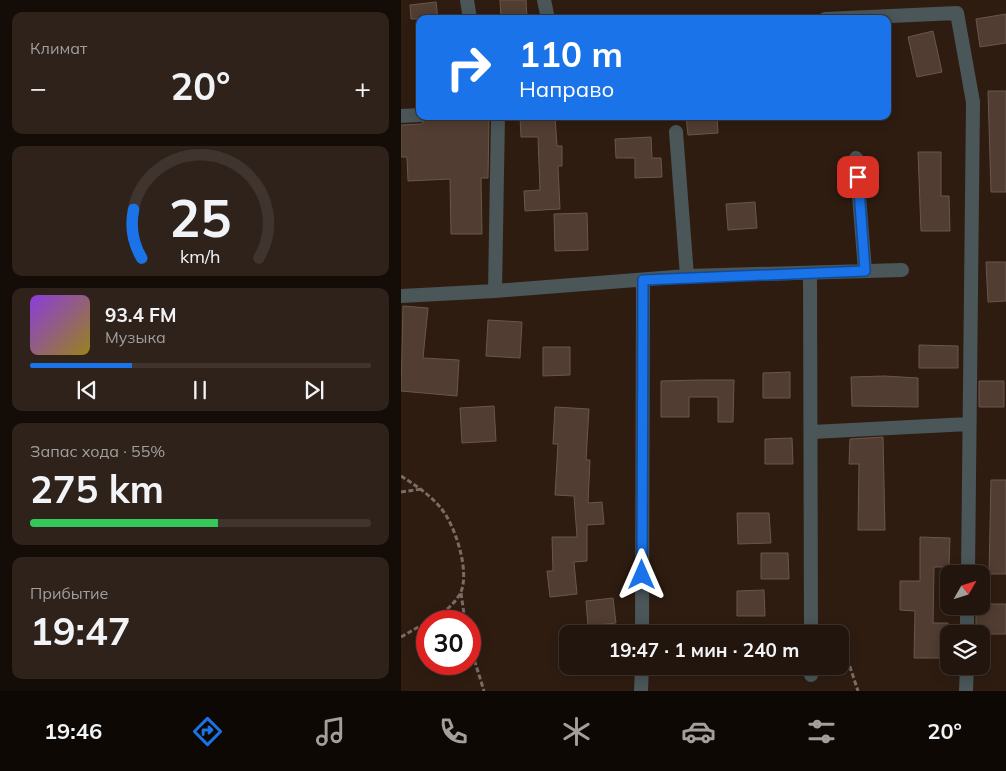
<!DOCTYPE html>
<html lang="ru">
<meta charset="utf-8">
<style>
body{margin:0;font-family:Mulish,sans-serif;background:#2e221b;color:#f1f3f6;height:100vh;display:flex;flex-direction:column;font-size:19px;white-space:nowrap}
*{box-sizing:border-box;margin:0}
p{font-size:16px;color:#a29f9d}
.icon{flex:none;width:28px;height:28px;fill:none;stroke:currentColor;stroke-width:2;stroke-linecap:round;stroke-linejoin:round}
.map{position:relative;flex:1;overflow:hidden}
.details{display:flex;flex-direction:column;gap:12px;padding:12px;background:#130c07;width:401px}
.details>*{flex:none}
.top-card{position:absolute;left:15px;top:15px;width:475px;height:105px;border-radius:10px;box-shadow:0 2px 12px #0003,0 0 0 1px #3f342e;background:#1a73e8;color:#fff;overflow:hidden}
.needle{width:32px;rotate:51deg}
.tools{position:absolute;left:539px;top:565px;display:grid;gap:10px}
.tools a{display:grid;place-items:center;width:50px;height:50px;border-radius:10px;background:#22150d;box-shadow:0 2px 12px #0003,0 0 0 1px #3f342e;font-size:25px}
.speed{position:absolute;left:15px;top:610px;display:flex;gap:10px;font-size:25px;font-weight:700;text-align:center}
.speed>*{display:grid;place-content:center;width:65px;height:65px;border-radius:50%;background:#22150d;box-shadow:0 2px 12px #0003,0 0 0 1px #3f342e;line-height:1}
.speed .limit{border:8px solid #d22;background:#fff;color:#111}
.pin{position:absolute;display:grid;place-items:center;width:42px;height:42px;color:#fff;margin:-21px;border-radius:10px;box-shadow:0 2px 8px #0006}
.me{position:absolute;width:55px;margin:-28px;rotate:0deg;stroke-linejoin:round;filter:drop-shadow(0 0 4px #0008)}
.turn{display:flex;align-items:center;gap:18px;height:105px;padding:0 20px;font-size:22px}
.turn .icon{width:65px;height:65px;stroke-width:2.5}
.turn b{display:block;font-size:35px;line-height:42px}
.big{font-size:38px;font-weight:700;line-height:1.1}
.details .card{flex:1;display:flex;flex-direction:column;justify-content:center;gap:8px;min-width:0;padding:0 18px;border-radius:10px;background:#2e221b}
.details .dial{align-items:center;gap:0}
.dial svg{height:130px;overflow:visible;fill:none;stroke:#3f342e;stroke-width:7;stroke-linecap:round;text-anchor:middle}
.dial text{fill:#f1f3f6;stroke:none}
.song{display:flex;align-items:center;gap:15px}
.cover{width:60px;height:60px;border-radius:8px;background:linear-gradient(135deg,hsl(270 70% 55%),hsl(50 70% 35%))}
.played{height:5px;border-radius:2px;background:linear-gradient(90deg,#1a73e8 30%,#3f342e 30%)}
.keys{display:flex;justify-content:space-around;direction:ltr}
.heat{display:flex;justify-content:space-between;align-items:center;font-size:28px;direction:ltr}
.charge{height:8px;border-radius:4px;background:linear-gradient(90deg,#34c759 55%,#3f342e 0)}
.trip{position:absolute;left:158px;top:625px;width:290px;height:50px;border-radius:10px;background:#22150d;box-shadow:0 2px 12px #0003,0 0 0 1px #3f342e;font-weight:700;line-height:50px;text-align:center}
.tabs{display:flex;height:80px;justify-content:space-around;align-items:center;background:#0e0805;color:#a29f9d}
.tabs .icon{width:35px;height:35px}
.tabs .on{color:#1a73e8}
.tabs b{font-size:22px;color:#f1f3f6}
main{display:flex;flex:1;min-height:0}
.map>svg:first-child{display:block}
</style>
<main>
<section class="details">
<div class="card"><p>Климат</p>
<div class="heat"><a>−</a><b class="big">20°</b><a>+</a></div>
</div>
<div class="card dial"><svg viewBox="0 0 100 80">
<path d="M14 69A42 42 0 1 1 86 69"/>
<path d="M14 69A42 42 0 0 1 9 39" stroke="#1a73e8"/>
<text x="50" y="56" font-size="32" font-weight="700">25</text>
<text x="50" y="72" font-size="11">km/h</text>
</svg></div>
<div class="card">
<div class="song"><i class="cover"></i><div><b>93.4 FM</b><p>Музыка</p></div></div>
<div class="played"></div>
<div class="keys"><svg class="icon" aria-label="previous" viewBox="0 0 24 24"><path d="M18 5L8 12l10 7zM5 5v14"/></svg><svg class="icon" aria-label="pause" viewBox="0 0 24 24"><path d="M8 5v14M16 5v14"/></svg><svg class="icon" aria-label="next" viewBox="0 0 24 24"><path d="M6 5l10 7-10 7zM19 5v14"/></svg></div>
</div>
<div class="card"><p>Запас хода · 55%</p><b class="big">275 km</b><div class="charge"></div></div>
<div class="card"><p>Прибытие</p><b class="big">19:47</b></div>
</section>
<div class="map">
<svg width="605" height="691" viewBox="0 0 605 691">
<rect width="100%" height="100%" fill="#2e1c11"/>
<path fill="#513d31" stroke="#6b564a" d="M99 0H125L126 18 100 19Z
M35 2 37 19H10L9 5Z
M605 14V43L579 47 575 19Z
M532 31 541 72 516 77 507 37Z
M587 91H605V192H590Z
M88 116 87 178H80L81 234H50L49 179 7 181 6 157H0V125L20 124 27 117Z
M154 116 156 146H161V166H157L159 209 124 211 123 191 139 190 137 137H120L119 117Z
M285 116H316L317 133 287 135Z
M250 137 251 158H260L261 177 234 178V158H215L214 139Z
M517 152H540V196H548L549 231H520Z
M354 202 356 228 327 230 325 204Z
M186 213 187 250 154 251 153 214Z
M585 262H605V301L587 302Z
M2 306 27 308 22 358 58 360 56 396 0 391Z
M87 320 121 322 119 358 85 356Z
M518 345 557 346V368H518Z
M142 347H169V375L142 376Z
M389 372V398H362V373Z
M483 376 517 378V407L451 406 450 377Z
M298 380H333L332 422H317V397H288V417H260V381Z
M578 381H603V407H578Z
M93 406 95 441 61 443 59 408Z
M154 407 188 409 185 460H189L187 503 201 502 203 524 186 525V561L173 562 176 594 149 597 146 571H152L151 537H176L173 496 154 495 157 444H152Z
M482 437 484 530H457L458 464H448L449 439Z
M391 438 392 464H364V439Z
M590 480H605V574H588Z
M336 513H368L370 543 337 544Z
M519 537 549 538 548 567H533L532 623H547L546 658H513L514 611 499 610V581H519Z
M360 553H387L388 579H360Z
M363 590 364 616H336V591Z
M212 598 215 623 187 626 185 601Z
M580 604H605V634H575V606H580Z"/>
<g fill="none" stroke-linecap="round" stroke-linejoin="round">
<path stroke="#7b6b62" stroke-width="3" stroke-dasharray="5 2.5" stroke-linecap="butt" d="M0 476C14 485 28 494 39 507 54 524 70 573 59 594 51 607 41 614 28 621
M0 492 21 489
M60 593 64 621
M0 637 26 622
M69 646 83 691
M444 652 457 691"/>
<path stroke="#4a5658" stroke-width="14" d="M66 0 69 19
M143 0 147 19
M424 19 556 13 572 102 567 574
M0 116 19 115
M275 132 286 276
M455 158 464 271
M409 273 410 634
M94 291 97 116
M0 296 94 291 286 276 501 270
M411 432 568 424
M241 634 242 280
M566 634V606
M410 675V666
M240 691 241 666
M565 691 566 666"/>
</g>
<g fill="none" stroke-linecap="round" stroke-linejoin="round">
<g stroke="#114b97" stroke-width="12">
<path id="route" d="M241 575 242 280 464 271 457 177"/>
</g>
<use href="#route" stroke="#1a73e8" stroke-width="9"/>
</g>
</svg>
<div class="tools">
<a><svg class="needle" viewBox="-14 -14 28 28"><path d="M0-13l5 13h-10z" fill="#e53935"/><path d="M0 13l5-13h-10z" fill="#a29f9d"/></svg></a>
<a><svg class="icon" aria-label="layers" viewBox="0 0 24 24"><path d="M12 4l9 5-9 5-9-5zM3 14l9 5 9-5"/></svg></a>
</div>
<div class="speed"><div class="limit">30</div></div>
<div class="pin" style="left:457px;top:177px;background:#d93025"><svg class="icon" aria-label="arrive" viewBox="0 0 24 24"><path d="M6 21V4h12l-3 4 3 4H6"/></svg></div>
<svg class="me" style="left:241px;top:575px" viewBox="-20 -20 40 40"><path d="M0-17L14 15 0 8-14 15z" fill="#1a73e8" stroke="#fff" stroke-width="4"/></svg>
<div class="trip">19:47 · 1 мин · 240 m</div>
<div class="top-card">
<div class="turn"><svg class="icon" aria-label="right" viewBox="0 0 24 24"><path d="M7 20v-9h11M14 6l5 5-5 5"/></svg><div><b>110 m</b>Направо</div></div>
</div>
</div>
</main>
<nav class="tabs">
<b>19:46</b>
<svg class="icon on" aria-label="directions" viewBox="0 0 24 24"><path d="M12 3l9 9-9 9-9-9zM9 14v-3h6M13 9l2 2-2 2"/></svg>
<svg class="icon" aria-label="music" viewBox="0 0 24 24"><path d="M9 18V5l10-2v13"/><circle cx="6" cy="18" r="3"/><circle cx="16" cy="16" r="3"/></svg>
<svg class="icon" aria-label="phone" viewBox="0 0 24 24"><path d="M5 4h4l2 5-3 2q2 4 5 5l2-3 5 2v4C11 20 4 13 5 4z"/></svg>
<svg class="icon" aria-label="climate" viewBox="0 0 24 24"><path d="M12 3v18M4 7l16 10M4 17L20 7"/></svg>
<svg class="icon" aria-label="car" viewBox="0 0 24 24"><path d="M5 17H2v-5l4-1 3-4h7l3 4 3 1v5h-3M9 17h6M6 11h13"/><circle cx="7" cy="17" r="2"/><circle cx="17" cy="17" r="2"/></svg>
<svg class="icon" aria-label="filters" viewBox="0 0 24 24"><path d="M4 7h16M4 17h16"/><circle cx="9" cy="7" r="2"/><circle cx="15" cy="17" r="2"/></svg>
<b>20°</b>
</nav>
